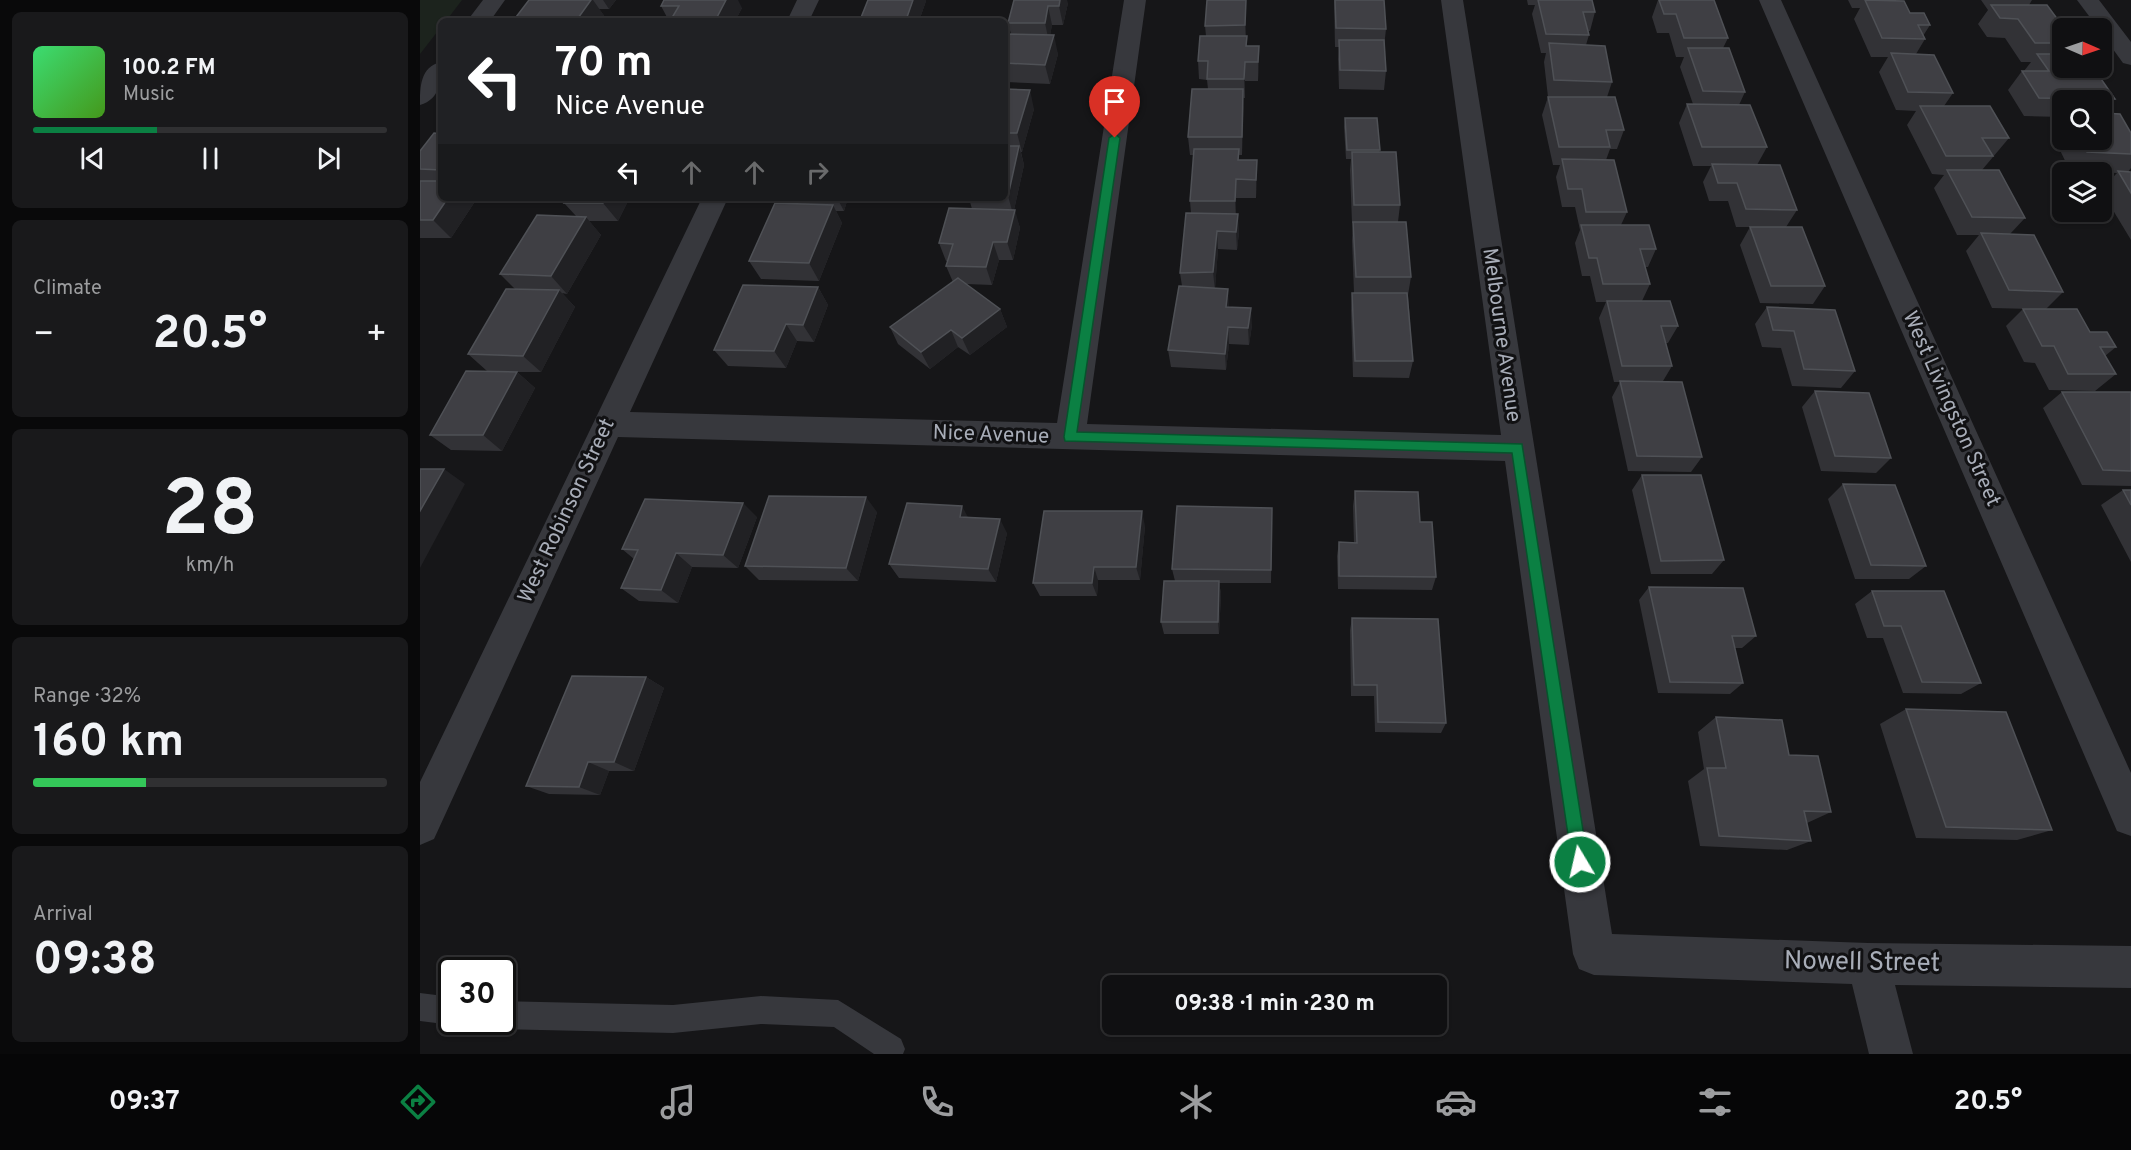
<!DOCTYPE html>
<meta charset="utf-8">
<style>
body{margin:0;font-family:Overpass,sans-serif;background:#19191b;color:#f1f3f6;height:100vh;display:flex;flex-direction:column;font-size:22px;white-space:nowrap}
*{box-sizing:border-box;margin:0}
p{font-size:20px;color:#9c9d9f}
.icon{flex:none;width:33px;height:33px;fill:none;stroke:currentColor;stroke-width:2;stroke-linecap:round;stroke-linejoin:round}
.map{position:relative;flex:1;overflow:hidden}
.drawer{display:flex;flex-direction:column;gap:12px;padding:12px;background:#09090a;width:420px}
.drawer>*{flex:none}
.top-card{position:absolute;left:18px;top:18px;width:570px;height:183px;border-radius:9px;box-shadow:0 2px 4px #0004,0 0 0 2px #303032;background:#202124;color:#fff;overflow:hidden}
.needle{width:39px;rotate:92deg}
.buttons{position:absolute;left:1632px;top:18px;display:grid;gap:12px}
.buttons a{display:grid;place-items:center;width:60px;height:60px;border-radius:9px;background:#101012;box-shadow:0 2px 4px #0004,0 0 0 2px #303032;font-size:30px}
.speed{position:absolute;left:18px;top:957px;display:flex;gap:12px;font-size:30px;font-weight:700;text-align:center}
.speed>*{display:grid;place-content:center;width:78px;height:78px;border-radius:50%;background:#101012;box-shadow:0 2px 4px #0004,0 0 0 2px #303032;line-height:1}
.speed .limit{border:3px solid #111;border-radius:9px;background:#fff;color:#111}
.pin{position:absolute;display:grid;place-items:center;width:51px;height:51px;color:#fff;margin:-62px -26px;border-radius:50% 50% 50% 0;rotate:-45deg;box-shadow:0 0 6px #0007}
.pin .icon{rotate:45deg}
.me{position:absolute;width:66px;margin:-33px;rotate:351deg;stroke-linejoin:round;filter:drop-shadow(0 0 4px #0008)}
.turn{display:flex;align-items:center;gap:21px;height:126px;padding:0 18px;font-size:27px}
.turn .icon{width:78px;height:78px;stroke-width:2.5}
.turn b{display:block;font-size:42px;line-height:51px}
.lanes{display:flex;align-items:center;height:57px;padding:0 18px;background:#0003;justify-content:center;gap:30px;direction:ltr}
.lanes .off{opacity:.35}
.big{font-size:45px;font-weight:700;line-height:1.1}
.drawer .card{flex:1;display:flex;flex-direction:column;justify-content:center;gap:9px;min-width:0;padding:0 21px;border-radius:9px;background:#19191b}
.drawer .dial{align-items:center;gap:0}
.dial b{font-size:78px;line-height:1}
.song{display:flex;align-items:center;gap:18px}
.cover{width:72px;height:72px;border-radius:9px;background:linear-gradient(135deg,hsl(140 70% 55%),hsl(100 70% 35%))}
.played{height:6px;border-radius:3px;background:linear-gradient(90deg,#0b8043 35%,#303032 35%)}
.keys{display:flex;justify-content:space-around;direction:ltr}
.heat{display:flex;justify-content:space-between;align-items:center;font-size:33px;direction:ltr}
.charge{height:9px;border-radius:4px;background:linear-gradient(90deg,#34c759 32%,#303032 0)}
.trip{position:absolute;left:682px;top:975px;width:345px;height:60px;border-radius:9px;background:#101012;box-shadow:0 2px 4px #0004,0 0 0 2px #303032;font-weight:700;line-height:60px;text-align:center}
.tab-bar{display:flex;height:96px;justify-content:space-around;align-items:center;background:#060607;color:#9c9d9f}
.tab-bar .icon{width:42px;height:42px}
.tab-bar .selected{color:#0b8043}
.tab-bar b{font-size:27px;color:#f1f3f6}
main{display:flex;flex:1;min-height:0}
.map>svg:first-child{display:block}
</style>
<main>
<section class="drawer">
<div class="card">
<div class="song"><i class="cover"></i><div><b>100.2 FM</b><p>Music</p></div></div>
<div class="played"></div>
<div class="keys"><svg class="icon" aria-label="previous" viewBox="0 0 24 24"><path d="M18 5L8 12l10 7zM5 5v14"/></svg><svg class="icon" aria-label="pause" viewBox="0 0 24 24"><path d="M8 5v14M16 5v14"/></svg><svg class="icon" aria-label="next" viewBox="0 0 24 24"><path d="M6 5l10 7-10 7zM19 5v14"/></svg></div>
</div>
<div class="card"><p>Climate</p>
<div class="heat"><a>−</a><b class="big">20.5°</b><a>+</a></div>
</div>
<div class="card dial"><b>28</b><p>km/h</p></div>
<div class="card"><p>Range · 32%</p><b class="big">160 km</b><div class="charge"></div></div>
<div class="card"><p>Arrival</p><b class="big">09:38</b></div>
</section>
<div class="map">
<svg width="1711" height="1054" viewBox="0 0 1711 1054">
<rect width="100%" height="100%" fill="#161618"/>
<path fill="#1c231d" d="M0 0H42L26 21H21V27L0 54Z"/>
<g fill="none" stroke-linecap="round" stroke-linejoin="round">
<path fill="#37383d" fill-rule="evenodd" d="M0 993 32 997V1022H40L32 1025 0 1021Z
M341 996 418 1000 481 1039 485 1049 483 1054H454L414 1027 341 1024 253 1033 82 1029 72 1025 71 1022H82V1001L253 1005Z"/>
<path fill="#37383d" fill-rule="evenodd" d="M63 0H85L70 21H47Z
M377 0H399L389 21H367Z
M704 0H726L667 424 1081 435 1021 0H1043L1192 934 1448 943 1711 946V988L1475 985 1493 1054H1449L1432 984 1174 975 1159 969 1153 954 1085 461 198 437 14 839 0 845V782L282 198H308L210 412 637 423Z
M1339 0H1361L1711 773V836L1697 831Z
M1657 0H1679L1711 42V65L1703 63 1682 34V28H1678Z
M21 62C21 80 21 99 0 105 0 87 0 67 21 62Z"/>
</g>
<path fill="#323236" d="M109 0H196L189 9H179L185 17 182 21H93Z
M594 0 648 3 643 25H632L630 35 638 54 630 84 585 82V39L591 34 588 23Z
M787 0H826V36H827V46H839L838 81H825V98H823L822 155H819V160H837L836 198H816V214L819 232 817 250 798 249 795 288 809 307 832 325 829 345 809 344 806 370 751 367 748 350 762 286 760 273 771 213 770 201 774 155H770L768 137 788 89 787 80 779 79 778 61 786 36 785 26Z
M914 0H964L966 29 964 47 966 71 964 90 919 89 918 59 919 47H915Z
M1107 0H1172L1175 12 1170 31H1168L1169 35 1166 45 1192 82 1187 97 1204 130 1197 149H1190L1186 160 1207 212 1201 225 1236 249 1228 267H1225L1230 284 1222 301 1258 326 1248 343H1245L1252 366 1243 381 1282 457 1271 472 1208 471 1192 397 1200 382H1194L1179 318 1186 302H1176L1170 276H1162L1155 243 1160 230 1155 207H1142L1136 177 1140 165H1133L1122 115 1128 97 1124 62 1126 53H1121L1112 14 1115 5H1108Z
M1238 0H1294L1308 38 1303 48 1325 92 1319 105 1347 147 1337 165 1377 210 1366 227 1405 286 1393 304 1340 303 1320 245 1330 227H1316L1308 201H1289L1283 182 1291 166H1273L1259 123 1267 104H1273L1260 67 1264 57H1256L1249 33H1237L1232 17Z
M1428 0H1471L1470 1 1510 25 1503 36 1505 39 1496 54 1533 93 1524 106 1589 138 1562 170 1605 218 1590 234 1643 292 1626 309 1670 332 1696 347 1685 356 1696 374 1675 391 1629 390 1615 363 1604 362 1586 326 1603 309H1612L1572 308 1546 251 1559 235H1537L1514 188 1524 175 1512 174 1487 125 1496 111 1476 110 1459 72 1468 57H1451L1434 19 1440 8H1432Z
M1561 0H1612L1609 5 1642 28V68L1667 73 1695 99 1682 113 1711 133V168L1708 172H1711V240L1682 192V189L1697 173 1650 171 1638 146 1643 140H1682V100H1642V117L1604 116 1588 90 1602 71H1604L1611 62H1601L1585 38 1567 37 1558 24 1568 10Z
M506 1 499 21H440V20Z
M241 6 322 8 315 21H249Z
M585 89 614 109 602 152H601L604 165 594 210 600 228 593 260H579L572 285 546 284 580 309 587 327 550 355 538 347 510 369 478 344 470 327 533 282 526 266 528 261H526L519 243 552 209 549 198H585Z
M925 118 960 150 959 152 980 205 978 222 991 277 988 295 993 361 989 378 933 377 931 310 932 293H934L932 240 933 223H932L930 170 931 159H926L924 127Z
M21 134V198H55L56 200 31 238H0V151Z
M147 198H224L223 200 209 199 198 221H169L181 235 147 294 142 293 155 307 121 372H97L115 388 82 451 31 450 10 435 67 371 48 354 95 289 80 274 156 216 144 203Z
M364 198H428L424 211H416L422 223 399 281 341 279 329 261 367 204Z
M398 287 408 305 394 342 377 341 366 368 308 366 294 350Z
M1347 307 1435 371 1421 388 1372 386 1361 348 1342 347 1335 324Z
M1395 391 1471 458 1456 473 1401 471 1382 407Z
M1642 392H1711V486L1662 485 1623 408Z
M1222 475 1304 560 1292 574H1231L1212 490Z
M1423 484 1506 566 1489 579H1435L1408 499Z
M1703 490H1711V562L1681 505Z
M935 491 1000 522 1016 577 1012 590 918 589 917 556 919 542 934 543 933 506Z
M852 508 851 583H799L801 594 799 634H744L741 622 755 581 752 569Z
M457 512 438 581 339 580 325 566Z
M337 517 318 568 272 567 258 603 219 601 201 588 214 559 202 549Z
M549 518 587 533 576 582 479 578 469 564Z
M725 526 720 580H678L677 596H620L613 583Z
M1229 587 1336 636 1322 648H1315L1323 683 1310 694 1238 693 1219 600Z
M1452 591 1561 683 1541 694 1483 693 1463 638H1447L1435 604Z
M932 618 1026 723 1021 733 955 732 954 696H931L930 630Z
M226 677 244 688 214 771H189L180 795 129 794 106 786Z
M1486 709 1632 830 1597 840 1496 838 1460 724Z
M1296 717 1369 755 1411 812 1387 823 1391 841 1367 850 1280 846 1268 781 1284 769 1278 732Z"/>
<path fill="#212124" d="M171 0H173L185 17 182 21H156Z
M183 0H196L189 9Z
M306 0H318L322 8 315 21H295Z
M493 0H506V1L499 21H486Z
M640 0H647L648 3 643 25 639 6Z
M826 0V44L825 25Z
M628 6 632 25 629 42 625 23Z
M634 35 638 54 630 84 625 65Z
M839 46V65L838 81V62Z
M825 62V98L824 79Z
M823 89 824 108 822 155V137Z
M610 90 614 109 602 152 597 133Z
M599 146 604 165 593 214 588 196Z
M837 160V178L836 198V180Z
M816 179V220L815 201Z
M28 198H55L56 200 31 238 13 220Z
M186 198H208L209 199 198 221 183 203Z
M417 198H428L424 211Z
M413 205 422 223 399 281 389 263Z
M595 210 600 228 593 260 587 242Z
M818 214 819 232 817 250 816 232Z
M166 217 181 235 147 294 131 276Z
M797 231 798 249 795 290 793 272Z
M573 242 579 260 572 285 566 267Z
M398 287 408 305 394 342 383 325Z
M808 289 809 307H806Z
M139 290 155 307 121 372 103 356Z
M831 308 832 325 829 345 828 328Z
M580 309 587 327 550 355 542 338Z
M366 324 377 341 366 368 354 351Z
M808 327 809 344 806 370 805 354Z
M531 330 538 347 510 369 501 352Z
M97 372 115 388 82 451 63 435Z
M24 469 45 484 0 568V511Z
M446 497 457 512 438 581 426 568Z
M323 503 337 517 318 568 303 555Z
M542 506 550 521 540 517Z
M722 511 725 526 720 580 716 567Z
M580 519 587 533 576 582 568 569Z
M256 553 272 567 258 603 241 590Z
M674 567 678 580 677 596 672 583Z
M799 581 801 594 799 634 798 622Z
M226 677 244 688 214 771 194 762Z
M168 762 189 771 180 795 159 787Z"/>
<path fill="#3f3f44" stroke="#4f5156" stroke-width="1.5" d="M109 0H171L156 21H93Z
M244 0H306L295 21H250L259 6H241Z
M448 0H493L486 20H440Z
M594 0H640L639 6H628L625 23H588Z
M787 0H826L825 25 785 26Z
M915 0H964L966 29 916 28Z
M1118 0H1172L1175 12H1163L1169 35 1126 34Z
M1239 0H1294L1308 38H1264L1256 14H1244Z
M1445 0 1484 1 1490 13H1504L1510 25H1498L1505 39 1462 38Z
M1571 5H1627L1644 28H1642V43H1615L1598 19 1580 18Z
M587 34 634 35 625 65 585 63V39Z
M780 36H827L826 46H839L838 62H825L824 79H787L788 61H778Z
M919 40H964L966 71 920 70Z
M1129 43 1185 46 1192 82 1134 80Z
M1268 48H1309L1325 92 1283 91Z
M1471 53 1514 55 1533 93 1488 92Z
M1617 54H1642V68H1663L1667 73H1677L1695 99 1619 98 1602 71H1629Z
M585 89 610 90 597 133H585Z
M772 89H823L822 137H768Z
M1128 97H1195L1204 130H1186L1190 147H1139Z
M1267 104 1330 105 1347 147H1282Z
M1500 106H1570L1589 138H1562L1573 156H1526Z
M1682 113 1700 114 1711 133V154L1667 152 1660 140H1682Z
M925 118H957L960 150H927Z
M14 133 21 134V170L0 169V151Z
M585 146H599L588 196H585Z
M774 149H819L818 160H837L836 180 816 179 815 201H770Z
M932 152H976L980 205H934Z
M1142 159 1194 160 1207 212H1166L1162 189H1148Z
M1292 164 1360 165 1377 210 1326 209 1317 183H1298Z
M1527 170H1579L1605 218 1552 217Z
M1698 171 1711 172V193Z
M0 181H21V198H28L13 220H0Z
M147 198H186L183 203H144Z
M355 203 413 205 389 263 329 261Z
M529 208 595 210 587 242H573L566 267 526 266 533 244 519 243Z
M766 213 818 214 816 232 797 231 793 272 760 273Z
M117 215 166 217 131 276 80 274Z
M933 222H986L991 277H936Z
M1161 225H1229L1236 249H1220L1230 284H1183L1177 258H1169Z
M1330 227H1382L1405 286H1351Z
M1561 233 1614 235 1643 292 1589 290Z
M538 278 580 309 542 338 531 330 501 352 470 327Z
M323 285 398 287 383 325 366 324 354 351 294 350Z
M759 286 808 289 806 307 831 308 828 328 808 327 805 354 748 350Z
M86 289 139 290 103 356 48 354Z
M932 293H987L993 361H935Z
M1187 301H1250L1258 326H1241L1252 366H1202Z
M1347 307 1415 310 1435 371 1384 369 1374 331 1353 330Z
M1603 309H1657L1670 332H1687L1696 347H1680L1696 374H1648L1634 346H1622Z
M46 371 97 372 63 435H10Z
M1200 381 1262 382 1282 457 1217 456Z
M1395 391 1449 393 1471 458 1415 456Z
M1642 392H1711V471L1683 470Z
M0 469H24L0 511Z
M1222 475H1281L1304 560 1241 561Z
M1423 484 1475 485 1506 566 1451 565Z
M1703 490H1711V505Z
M935 491 998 492 1000 522H1012L1016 577 919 576V542L937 543Z
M349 496 446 497 426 568 325 566Z
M225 499 323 503 303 555 256 553 241 590 201 588 218 550 202 549Z
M487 503 542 506 540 517 580 519 568 569 469 564Z
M757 506 852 508 851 570 752 569Z
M624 511H722L716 567H674L672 583H613Z
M744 581H799L798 622H741Z
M1229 587 1323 588 1336 636H1312L1323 683 1250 682Z
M1452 591H1524L1561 683 1502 682 1481 626H1464Z
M932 618 1018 619 1026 723 958 722 957 685H934Z
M152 676 226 677 194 762H168L159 787 106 786Z
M1486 709 1586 712 1632 830 1526 827Z
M1296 717 1362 720 1369 755 1398 756 1411 812 1384 811 1391 841 1299 836 1287 768H1306Z"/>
<path fill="#0b8043" stroke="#07532c" stroke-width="1.5" d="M695 134 700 138 657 432 1102 444 1168 862 1166 868 1160 871 1154 868 1152 862 1092 453 645 441 644 437 689 138Z"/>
<g text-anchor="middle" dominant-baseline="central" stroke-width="6" stroke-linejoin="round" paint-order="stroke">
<g font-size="21" fill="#a8adb8" stroke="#111113">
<text transform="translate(1081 335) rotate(82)">Melbourne Avenue</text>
<text transform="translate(1531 409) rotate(66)">West Livingston Street</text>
<text transform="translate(571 435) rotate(2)">Nice Avenue</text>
<text transform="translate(147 511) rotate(-65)">West Robinson Street</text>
</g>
<g font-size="26" fill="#a8adb8" stroke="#111113">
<text transform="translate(1442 963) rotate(1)">Nowell Street</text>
</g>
</g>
</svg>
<div class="buttons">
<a><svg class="needle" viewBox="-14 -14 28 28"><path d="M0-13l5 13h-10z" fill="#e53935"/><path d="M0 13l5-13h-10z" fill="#9c9d9f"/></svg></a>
<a><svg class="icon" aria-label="search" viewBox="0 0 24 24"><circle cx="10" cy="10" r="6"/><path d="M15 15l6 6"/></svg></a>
<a><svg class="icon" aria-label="layers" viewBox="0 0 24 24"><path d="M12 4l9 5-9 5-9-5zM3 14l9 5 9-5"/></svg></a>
</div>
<div class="speed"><div class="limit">30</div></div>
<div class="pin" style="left:695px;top:138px;background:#d93025"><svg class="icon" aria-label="arrive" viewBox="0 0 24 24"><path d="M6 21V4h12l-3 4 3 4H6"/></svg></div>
<svg class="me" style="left:1160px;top:862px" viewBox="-20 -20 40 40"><circle r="17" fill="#0b8043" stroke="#fff" stroke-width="3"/><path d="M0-11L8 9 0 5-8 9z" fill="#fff"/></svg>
<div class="trip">09:38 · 1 min · 230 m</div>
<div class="top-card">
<div class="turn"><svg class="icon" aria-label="left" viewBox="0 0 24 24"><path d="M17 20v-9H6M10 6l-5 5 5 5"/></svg><div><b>70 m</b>Nice Avenue</div></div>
<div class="lanes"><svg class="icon" aria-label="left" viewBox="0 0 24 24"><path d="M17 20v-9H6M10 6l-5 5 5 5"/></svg><svg class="icon off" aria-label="ahead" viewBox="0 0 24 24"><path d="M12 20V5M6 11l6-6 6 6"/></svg><svg class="icon off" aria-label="ahead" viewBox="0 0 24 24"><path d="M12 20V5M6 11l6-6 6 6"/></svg><svg class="icon off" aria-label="right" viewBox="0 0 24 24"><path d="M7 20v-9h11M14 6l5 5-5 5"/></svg></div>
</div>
</div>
</main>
<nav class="tab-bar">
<b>09:37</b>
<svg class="icon selected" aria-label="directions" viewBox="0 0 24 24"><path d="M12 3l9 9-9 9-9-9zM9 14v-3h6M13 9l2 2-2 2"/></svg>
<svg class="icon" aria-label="music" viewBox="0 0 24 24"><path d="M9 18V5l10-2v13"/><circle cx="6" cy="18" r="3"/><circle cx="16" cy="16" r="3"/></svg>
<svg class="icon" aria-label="phone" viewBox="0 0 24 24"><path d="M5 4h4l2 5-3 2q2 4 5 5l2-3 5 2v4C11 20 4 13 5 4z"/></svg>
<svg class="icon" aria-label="climate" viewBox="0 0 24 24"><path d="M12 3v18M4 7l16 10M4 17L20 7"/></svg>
<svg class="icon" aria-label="car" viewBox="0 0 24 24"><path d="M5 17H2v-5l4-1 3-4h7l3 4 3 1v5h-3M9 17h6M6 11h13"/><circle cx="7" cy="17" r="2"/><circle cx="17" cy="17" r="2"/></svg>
<svg class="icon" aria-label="filters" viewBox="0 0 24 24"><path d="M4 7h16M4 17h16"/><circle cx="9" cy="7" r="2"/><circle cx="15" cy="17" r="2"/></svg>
<b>20.5°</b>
</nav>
